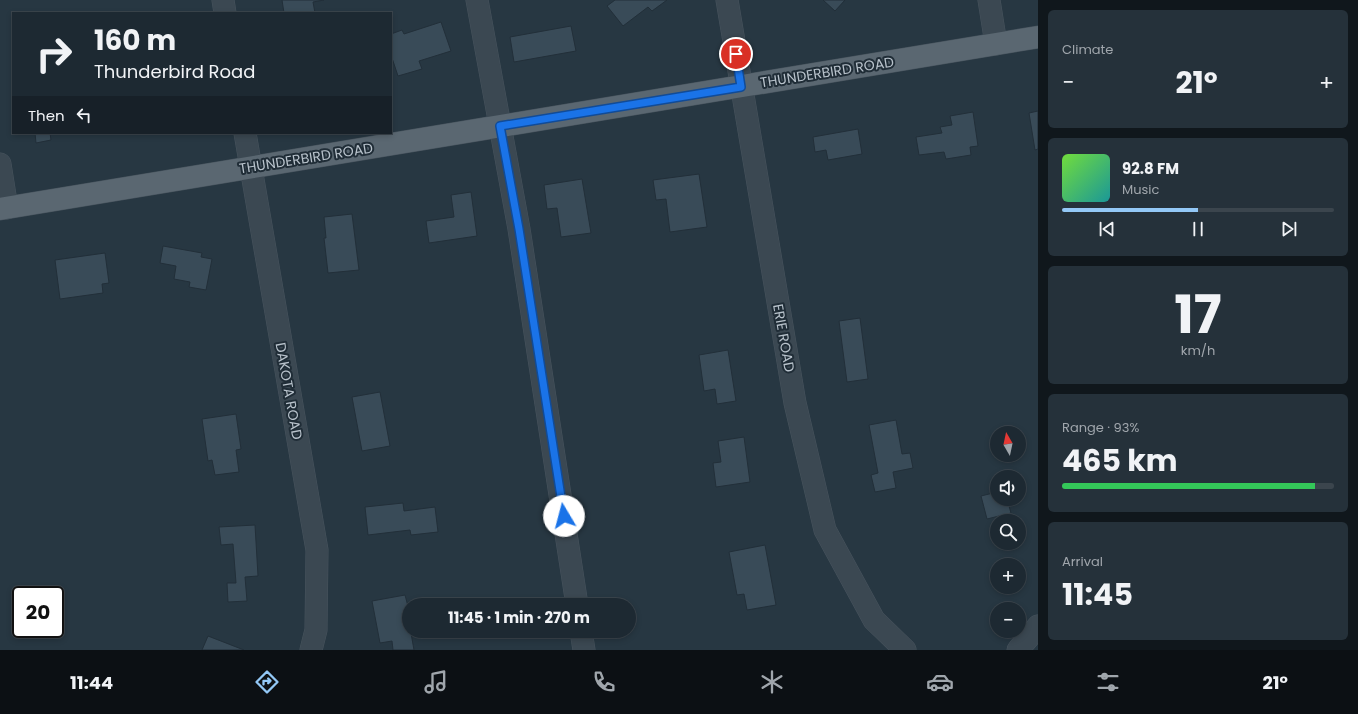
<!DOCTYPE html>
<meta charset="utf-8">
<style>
body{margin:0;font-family:Poppins,sans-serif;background:#25313a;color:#f1f3f6;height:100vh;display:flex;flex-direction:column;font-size:15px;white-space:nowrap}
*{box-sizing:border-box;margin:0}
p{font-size:13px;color:#a0a6ac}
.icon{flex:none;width:22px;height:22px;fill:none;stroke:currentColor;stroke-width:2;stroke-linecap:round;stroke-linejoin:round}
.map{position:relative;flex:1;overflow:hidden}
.sheet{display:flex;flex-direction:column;gap:10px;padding:10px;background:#10171c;width:320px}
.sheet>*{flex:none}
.hud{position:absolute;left:12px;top:12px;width:380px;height:122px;border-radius:0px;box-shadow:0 2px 6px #0003,0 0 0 1px #3b454d;background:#1d2932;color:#f1f3f6;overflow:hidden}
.needle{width:26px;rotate:351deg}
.controls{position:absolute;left:990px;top:426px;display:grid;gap:8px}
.controls a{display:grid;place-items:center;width:36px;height:36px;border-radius:50%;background:#1d2932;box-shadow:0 2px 6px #0003,0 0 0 1px #3b454d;font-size:20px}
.speed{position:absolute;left:12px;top:586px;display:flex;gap:8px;font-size:20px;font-weight:700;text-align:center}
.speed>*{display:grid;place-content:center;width:52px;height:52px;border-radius:50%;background:#1d2932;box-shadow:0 2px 6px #0003,0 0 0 1px #3b454d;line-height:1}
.speed .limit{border:2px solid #111;border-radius:6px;background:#fff;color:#111}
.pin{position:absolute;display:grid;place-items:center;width:34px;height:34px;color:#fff;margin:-17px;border:2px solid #fff;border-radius:50%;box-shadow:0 1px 4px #0007}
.me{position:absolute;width:44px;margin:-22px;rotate:352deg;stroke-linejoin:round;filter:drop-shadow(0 0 3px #0008)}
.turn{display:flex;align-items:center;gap:14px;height:84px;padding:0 16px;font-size:18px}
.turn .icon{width:52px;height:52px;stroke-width:2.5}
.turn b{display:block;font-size:28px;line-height:34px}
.then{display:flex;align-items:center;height:38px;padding:0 16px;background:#0003;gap:8px;font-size:15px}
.big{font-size:30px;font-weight:700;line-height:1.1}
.sheet .tile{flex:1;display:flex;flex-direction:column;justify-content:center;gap:6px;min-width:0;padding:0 14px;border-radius:6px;background:#25313a}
.sheet .dial{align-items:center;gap:0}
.dial b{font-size:52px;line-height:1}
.song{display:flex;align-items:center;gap:12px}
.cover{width:48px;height:48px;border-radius:6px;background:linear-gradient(135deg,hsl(100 70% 55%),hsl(180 70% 35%))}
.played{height:4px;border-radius:2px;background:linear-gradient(90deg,#93c8f6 50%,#3b454d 50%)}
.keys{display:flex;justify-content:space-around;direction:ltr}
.heat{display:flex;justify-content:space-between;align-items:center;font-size:22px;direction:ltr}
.charge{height:6px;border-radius:3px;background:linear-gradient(90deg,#34c759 93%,#3b454d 0)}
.trip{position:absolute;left:402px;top:598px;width:234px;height:40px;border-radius:20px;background:#1d2932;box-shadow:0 2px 6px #0003,0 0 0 1px #3b454d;font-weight:700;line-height:40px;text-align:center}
.tabs{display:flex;height:64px;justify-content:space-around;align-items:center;background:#0c1014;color:#a0a6ac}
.tabs .icon{width:28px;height:28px}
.tabs .on{color:#93c8f6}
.tabs b{font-size:18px;color:#f1f3f6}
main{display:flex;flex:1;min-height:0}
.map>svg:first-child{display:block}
</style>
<main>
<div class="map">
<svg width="1038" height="650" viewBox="0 0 1038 650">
<rect width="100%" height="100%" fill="#273742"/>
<path fill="#394b58" stroke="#222f39" d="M282 0H324L313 2 315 13H284Z
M615 0H667L652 11 648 7 623 26 607 6Z
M823 0H845L835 11Z
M441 22 451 51 419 61 422 69 398 76 391 55V34L402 30 404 34Z
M571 26 576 51 514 62 510 37Z
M1038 111V149L1035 150 1029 113Z
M973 112 978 146 970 147 971 155 946 159 944 152 919 155 916 137 942 133 940 127 952 125 950 116Z
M858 129 862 154 828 160 826 150 815 152 813 137Z
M35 133H50L51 140 36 143Z
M699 174 707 227 670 232 666 199 656 200 653 180Z
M582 179 591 233 561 237 557 208 547 209 544 185Z
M471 192 477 236 429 243 426 221 454 217 451 195Z
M352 214 359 270 328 273 324 238H326L324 217Z
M163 246 202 253 201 257 212 259 206 290 189 287 190 282 174 279 176 266 160 263Z
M105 253 109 283 102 284 103 293 60 299 55 260Z
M860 318 868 379 847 382 839 321Z
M728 350 736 401 717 404 715 389 704 391 699 355Z
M380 392 390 446 362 451 352 397Z
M236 414 241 449 236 450 239 472 215 475 212 460 208 461 202 419Z
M896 420 902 454 910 453 913 468 893 472 896 488 875 492 871 475 878 473 869 425Z
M744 437 750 482 716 487 713 463 721 462 718 441Z
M997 492V499H1007L1011 513 987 519 981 496Z
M403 503 404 511 435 507 438 532 411 535 410 530 368 535 365 507Z
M255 525 258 576 245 577 247 601 228 602 227 583H236L233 544 221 545 219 527Z
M765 545 776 605 747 610 744 594 737 595 729 552Z
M405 595 409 610V631H425L411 633 414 650H393L392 641 380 643 372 601Z
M208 636 244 650H202Z"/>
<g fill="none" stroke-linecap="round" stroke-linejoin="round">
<g stroke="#48545e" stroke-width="23">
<path id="minor" d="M223 0 225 13
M477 0 519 229 577 605
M727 0 795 403 825 530 874 620 905 650
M989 0 996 44
M245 133 317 550 316 630 311 650
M0 164 7 208
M581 631 584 650
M1018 650 1038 626"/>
</g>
<g stroke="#48545e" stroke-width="23">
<path id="major" d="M0 209 1038 37"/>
</g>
<use href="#minor" stroke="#3b4852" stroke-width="22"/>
<use href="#major" stroke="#5a6771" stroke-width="22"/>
</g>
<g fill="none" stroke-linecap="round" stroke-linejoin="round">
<g stroke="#114b97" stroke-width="10">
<path id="route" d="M564 516 519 229 500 126 741 87 736 54"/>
</g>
<use href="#route" stroke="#1a73e8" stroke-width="7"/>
</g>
<g text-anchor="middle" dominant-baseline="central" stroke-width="4" stroke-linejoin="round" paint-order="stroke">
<g font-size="14" fill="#b9c3cc" stroke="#202d37">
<text transform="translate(827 72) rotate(-9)">THUNDERBIRD ROAD</text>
<text transform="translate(306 158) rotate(-9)">THUNDERBIRD ROAD</text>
<text transform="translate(784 338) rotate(80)">ERIE ROAD</text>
<text transform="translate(289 391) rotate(80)">DAKOTA ROAD</text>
</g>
</g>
</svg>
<div class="controls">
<a><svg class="needle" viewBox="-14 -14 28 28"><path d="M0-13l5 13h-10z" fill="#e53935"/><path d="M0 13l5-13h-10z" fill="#a0a6ac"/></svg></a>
<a><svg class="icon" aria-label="sound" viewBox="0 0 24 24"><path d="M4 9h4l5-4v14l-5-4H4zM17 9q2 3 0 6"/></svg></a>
<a><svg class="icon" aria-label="search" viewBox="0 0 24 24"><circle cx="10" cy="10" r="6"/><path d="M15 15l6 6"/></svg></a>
<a>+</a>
<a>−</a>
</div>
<div class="speed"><div class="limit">20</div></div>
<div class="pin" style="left:736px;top:54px;background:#d93025"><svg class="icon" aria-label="arrive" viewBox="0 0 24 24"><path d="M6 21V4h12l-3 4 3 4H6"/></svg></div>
<svg class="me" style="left:564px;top:516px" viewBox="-20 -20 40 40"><circle r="19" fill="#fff"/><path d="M0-13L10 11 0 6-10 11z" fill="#1a73e8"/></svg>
<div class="trip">11:45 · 1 min · 270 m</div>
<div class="hud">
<div class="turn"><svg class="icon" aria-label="right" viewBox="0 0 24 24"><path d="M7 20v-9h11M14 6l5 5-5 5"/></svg><div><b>160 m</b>Thunderbird Road</div></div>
<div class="then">Then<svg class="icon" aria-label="left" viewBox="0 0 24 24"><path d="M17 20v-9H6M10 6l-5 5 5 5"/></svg></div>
</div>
</div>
<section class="sheet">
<div class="tile"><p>Climate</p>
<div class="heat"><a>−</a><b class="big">21°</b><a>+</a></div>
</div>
<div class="tile">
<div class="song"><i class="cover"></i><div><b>92.8 FM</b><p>Music</p></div></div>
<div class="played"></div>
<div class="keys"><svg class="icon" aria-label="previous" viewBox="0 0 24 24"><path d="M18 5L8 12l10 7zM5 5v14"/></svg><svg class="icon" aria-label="pause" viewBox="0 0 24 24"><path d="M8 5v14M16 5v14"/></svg><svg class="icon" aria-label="next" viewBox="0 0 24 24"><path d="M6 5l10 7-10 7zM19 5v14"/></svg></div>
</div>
<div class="tile dial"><b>17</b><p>km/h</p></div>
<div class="tile"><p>Range · 93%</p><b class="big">465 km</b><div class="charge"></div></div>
<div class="tile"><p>Arrival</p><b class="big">11:45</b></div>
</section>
</main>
<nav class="tabs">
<b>11:44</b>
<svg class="icon on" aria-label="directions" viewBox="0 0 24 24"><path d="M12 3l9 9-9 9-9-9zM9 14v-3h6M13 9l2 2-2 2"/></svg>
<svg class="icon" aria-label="music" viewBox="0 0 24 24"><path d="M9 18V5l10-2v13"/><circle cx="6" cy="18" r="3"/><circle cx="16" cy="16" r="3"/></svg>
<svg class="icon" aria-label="phone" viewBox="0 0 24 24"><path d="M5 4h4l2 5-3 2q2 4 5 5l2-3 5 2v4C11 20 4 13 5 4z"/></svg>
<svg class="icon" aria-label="climate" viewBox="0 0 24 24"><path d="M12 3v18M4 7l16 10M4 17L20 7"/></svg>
<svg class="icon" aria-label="car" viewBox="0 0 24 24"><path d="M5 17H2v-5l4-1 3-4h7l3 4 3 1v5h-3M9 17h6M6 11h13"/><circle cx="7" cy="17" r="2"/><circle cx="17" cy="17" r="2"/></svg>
<svg class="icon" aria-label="filters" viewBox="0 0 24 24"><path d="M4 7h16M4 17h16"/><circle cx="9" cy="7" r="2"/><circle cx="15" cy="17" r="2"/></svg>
<b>21°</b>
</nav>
